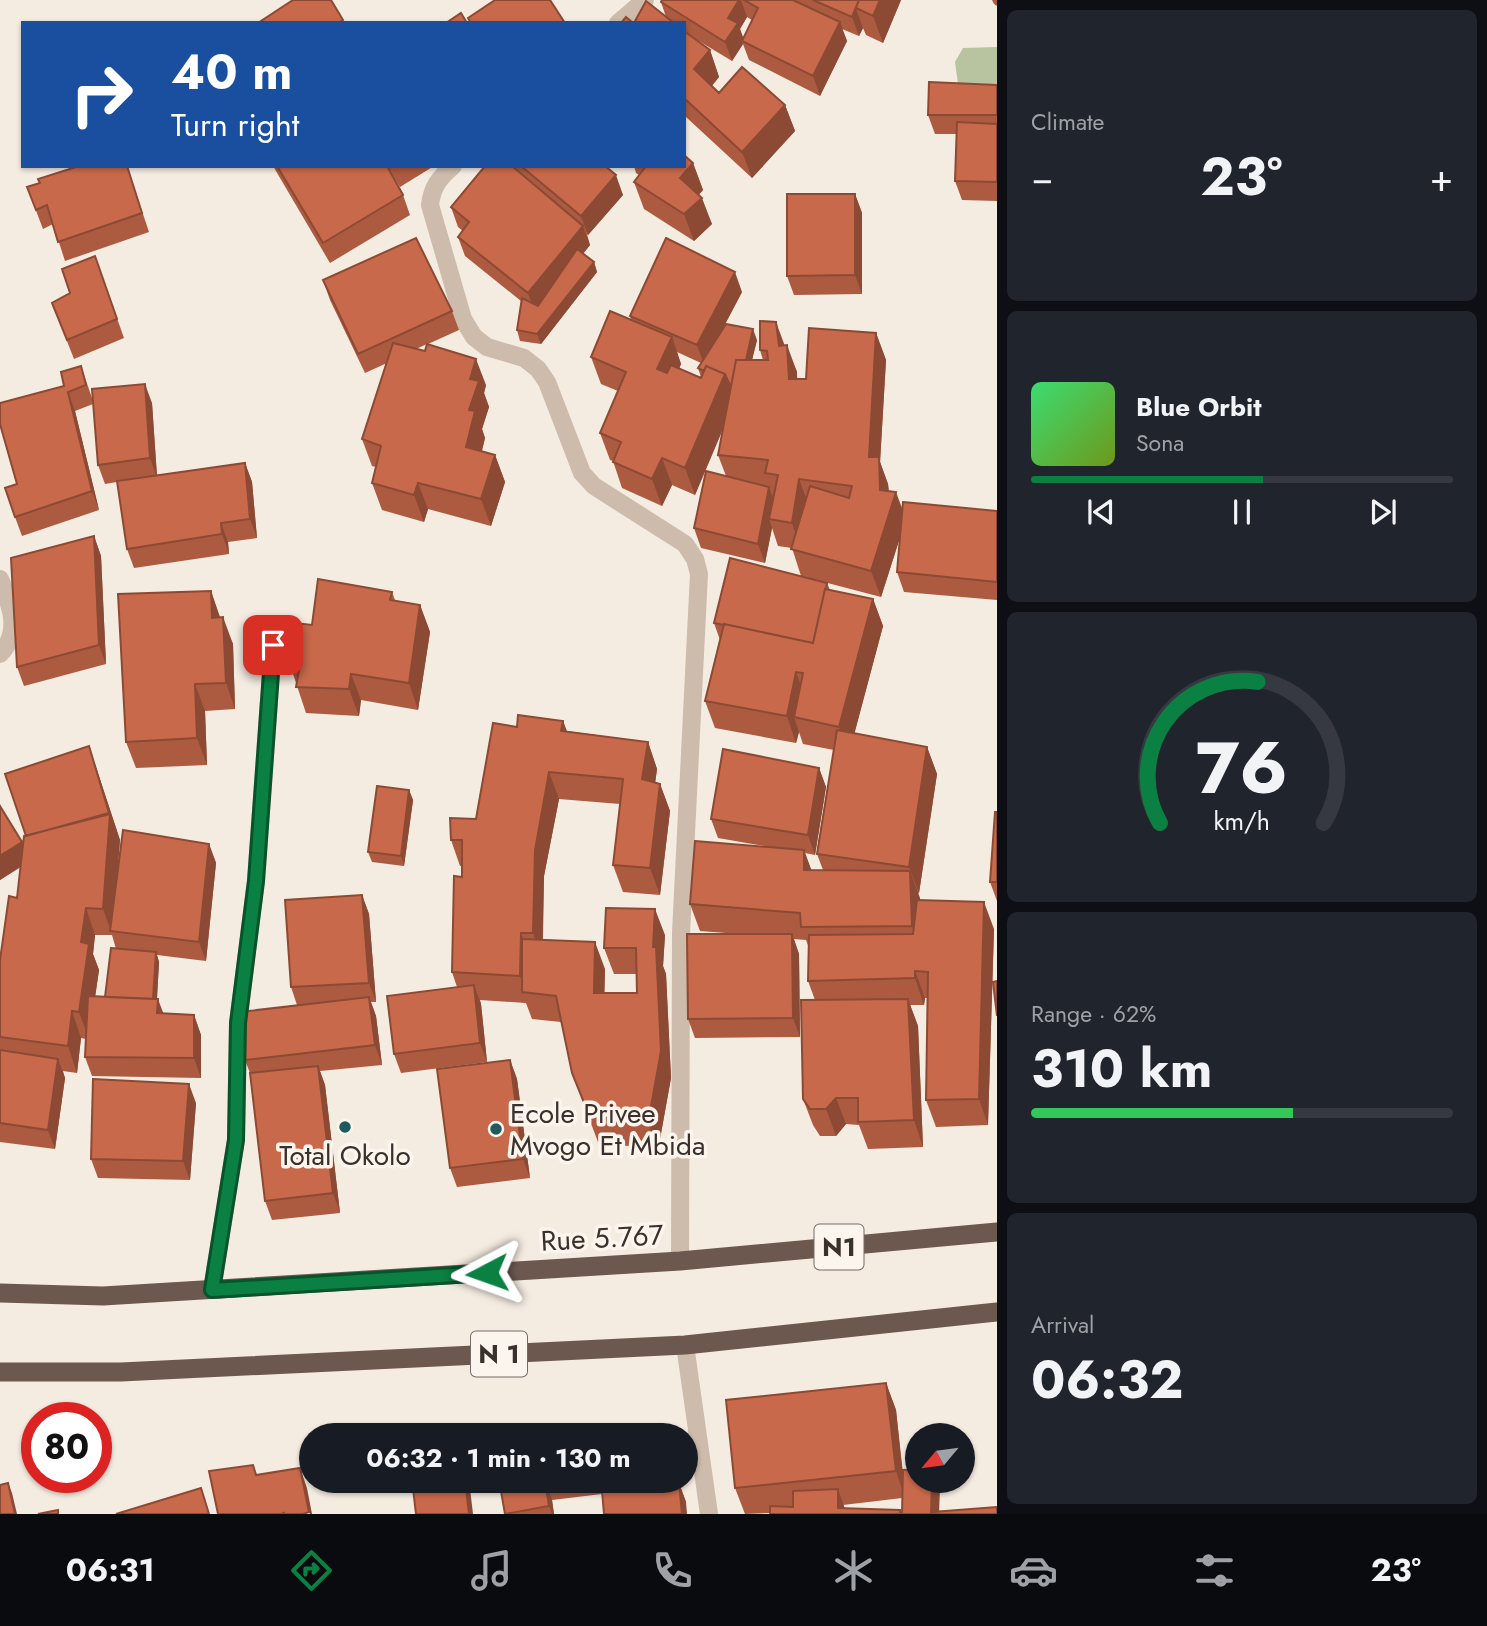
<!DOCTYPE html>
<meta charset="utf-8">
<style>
body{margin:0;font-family:Jost,sans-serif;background:#20242c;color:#f1f3f6;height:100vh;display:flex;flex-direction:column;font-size:26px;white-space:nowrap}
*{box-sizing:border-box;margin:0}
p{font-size:23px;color:#9ea1a6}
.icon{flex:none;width:38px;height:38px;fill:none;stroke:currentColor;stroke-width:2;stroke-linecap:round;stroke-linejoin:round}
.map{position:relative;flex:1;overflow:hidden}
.panel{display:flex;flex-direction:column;gap:10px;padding:10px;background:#0d0f14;width:490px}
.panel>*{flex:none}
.banner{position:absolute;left:21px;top:21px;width:665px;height:147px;border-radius:0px;box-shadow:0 2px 5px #0004;background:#1a4fa0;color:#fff;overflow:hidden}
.needle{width:46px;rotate:241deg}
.tools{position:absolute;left:905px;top:1423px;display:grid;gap:14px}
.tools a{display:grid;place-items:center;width:70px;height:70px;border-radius:50%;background:#171b24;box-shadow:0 2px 5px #0004;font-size:35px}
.speed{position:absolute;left:21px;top:1402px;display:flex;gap:14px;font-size:35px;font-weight:700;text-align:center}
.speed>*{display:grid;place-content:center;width:91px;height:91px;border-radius:50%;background:#171b24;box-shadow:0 2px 5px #0004;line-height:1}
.speed .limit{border:10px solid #d22;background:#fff;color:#111}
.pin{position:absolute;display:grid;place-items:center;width:60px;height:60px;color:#fff;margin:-30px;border-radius:14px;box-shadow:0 4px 10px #0006}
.me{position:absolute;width:77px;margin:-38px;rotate:266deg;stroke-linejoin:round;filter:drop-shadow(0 0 5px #0008)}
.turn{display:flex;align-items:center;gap:24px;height:147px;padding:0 35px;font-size:32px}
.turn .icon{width:91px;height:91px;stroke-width:2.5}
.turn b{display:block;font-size:49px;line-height:60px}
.big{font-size:52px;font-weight:700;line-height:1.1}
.panel .card{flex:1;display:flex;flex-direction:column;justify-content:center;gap:10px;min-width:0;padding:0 24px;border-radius:10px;background:#20242c}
.panel .dial{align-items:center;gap:0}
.dial svg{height:182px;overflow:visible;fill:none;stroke:#363941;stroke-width:7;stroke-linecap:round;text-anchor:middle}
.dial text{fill:#f1f3f6;stroke:none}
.song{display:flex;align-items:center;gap:21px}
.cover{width:84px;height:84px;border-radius:10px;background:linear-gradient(135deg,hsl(140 70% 55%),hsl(80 70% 35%))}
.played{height:7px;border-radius:4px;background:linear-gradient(90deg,#0b8043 55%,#363941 55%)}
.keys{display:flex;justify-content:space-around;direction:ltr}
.heat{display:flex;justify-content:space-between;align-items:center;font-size:38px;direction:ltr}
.charge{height:10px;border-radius:5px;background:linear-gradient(90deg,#34c759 62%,#363941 0)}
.trip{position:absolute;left:299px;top:1423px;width:399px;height:70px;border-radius:35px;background:#171b24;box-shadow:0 2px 5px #0004;font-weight:700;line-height:70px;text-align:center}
.dock{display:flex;height:112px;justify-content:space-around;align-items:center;background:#090b0e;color:#9ea1a6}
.dock .icon{width:49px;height:49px}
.dock .active{color:#0b8043}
.dock b{font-size:32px;color:#f1f3f6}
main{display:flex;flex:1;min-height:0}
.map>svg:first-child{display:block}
</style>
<main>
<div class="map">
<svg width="997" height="1514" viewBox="0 0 997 1514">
<rect width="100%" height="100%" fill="#f4ebe1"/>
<path fill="#b8c4a0" d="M997 47V97L958 84 955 62 963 48Z"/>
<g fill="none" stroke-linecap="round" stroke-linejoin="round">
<path stroke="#cdbbac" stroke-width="18" d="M618 23 645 0
M453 166C439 178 432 187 430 205L463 319 474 337 487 347 524 358 538 369 547 382 582 473 594 486 685 544 695 559 699 574 681 933 680 1261
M0 579C10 604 22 631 0 654
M212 1290 236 1140 238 1023 256 881 273 645
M685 1345 709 1514"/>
<path stroke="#6c584f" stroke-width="19" d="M0 1293 103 1296 680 1261 997 1232
M0 1372H121L685 1345 997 1312"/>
</g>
<path fill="#ac5a40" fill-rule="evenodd" d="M662 0H901L883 43 866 35 863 28 859 36 842 29 847 41 820 96 749 60 743 44 732 61 689 35 710 50 719 77 712 86 719 93 785 105 795 131 752 178 686 117 684 119V23H634L666 17 661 2ZM747 17 752 20 743 39 740 29Z
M992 0H997V6L994 4Z
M997 85V201L962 200 955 181 957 134H935L928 115Z
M693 163 703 190 698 195 712 224 694 241 644 209 634 182 639 175 636 173 634 166H684Z
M127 166 149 232 65 261 53 224 43 229 27 187Z
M273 166H387L403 195 410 215 330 263Z
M387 166H434L400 187Z
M485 166H611L608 169 623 195 588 235 587 234 590 245 583 254 594 262 597 272 541 344 520 341 517 330 521 301 465 256 458 237 463 231 458 227 451 207Z
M855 194 862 213V294L794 295 787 276Z
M95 256 124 338 74 359 52 303 70 293Z
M323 280 452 311 459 330 428 344 486 385 484 393 489 407 482 429 485 438 482 451 495 455 505 482 491 526 428 509 424 522 382 510 372 483 376 467 372 466 362 439 387 363 365 373 330 300ZM427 344 425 351 416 349Z
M742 292 721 332 757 340 752 360H763L760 350 785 345 797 372V379H806L876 333 886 360 880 462 888 484 889 491 902 509 997 511V600L904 592 897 572 900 537 881 597 801 576 792 548 778 546 772 528 765 563 701 548 694 528 726 476 718 455 723 429 695 495 672 485 662 506 622 488 613 461 610 460 600 433 618 391 601 384 591 357 631 320 630 316ZM677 352 701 363 698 368 701 377V378L679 369 681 364Z
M81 366 93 401 152 403 157 475 245 463 252 482 257 538 228 542 229 554 134 568 127 549 117 482 105 484 98 465 93 404 75 411 99 510 22 536 15 517 17 484 64 386Z
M94 536 101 556 106 664 24 686 17 667Z
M827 583 830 590 873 599 883 626 854 734 927 747 937 774 919 893H918L920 900 994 929 988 1125 936 1127 926 1100 928 998H925L924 1005H910L918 1026 923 1147 868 1149 859 1125 846 1124 836 1136H820L813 1125 803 1099 815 1000 808 981 809 948 806 940 794 939 799 954 800 1037 695 1038 688 1019 739 934 700 931 690 904 770 847 718 838 711 819 819 768 826 787 815 855 805 853 811 870H823L817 854 834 750 803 744 799 732 796 743 715 728 705 701 720 640 714 623Z
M211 591 220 617 233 644 235 709 205 711 207 765 136 768 126 742Z
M392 592 395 600 420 605 430 632 418 710 361 700 359 716 306 713 290 665 312 625Z
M563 721 567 731 648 742 657 769 655 783 660 784 670 811 660 895 623 892 613 865 620 804 559 799 544 876 543 940 605 969 604 993H637L636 974H614L604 948 665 935 663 966 666 974 671 1078 658 1150 598 1142 572 1073 561 1022 532 1019 526 1003 480 1000 481 1004 487 1062 401 1073 394 1054 457 987 452 972 462 877V866H460L451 840 476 819 517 727Z
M89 746 120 840 117 872 209 844 216 863 206 961 157 955 159 962 157 999 163 1013 194 1015 201 1035V1078L92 1076 85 1057 86 1039 81 1038 77 1073 63 1071 65 1078 55 1149 0 1142V960L17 898 21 867 0 880V806L23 845 26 836ZM95 935H112L116 949 105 997H95L99 970 93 954Z
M409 790 413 800 404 866 372 862 368 852Z
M997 812V901L990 882Z
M362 895 369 914 376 1002H371L376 1016 382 1065 320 1071 325 1085 340 1213 272 1220 265 1201 250 1073 245 1060 297 1005 291 987Z
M510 1060 517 1079 530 1178 457 1187 450 1168Z
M196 1103 190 1180 98 1178 91 1159Z
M886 1383 896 1410 903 1473 917 1480H937L940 1488 902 1514V1498L843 1505 845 1509 900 1510 902 1514H770V1513L745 1514 735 1488Z
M499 1480H612L611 1490 679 1483 686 1502 602 1494 552 1500 554 1514H505Z"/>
<path fill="#8c4a34" d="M739 0H741L747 17 740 29 745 42 742 41 743 44 732 61 725 42 728 18Z
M880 0H901L883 43 873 16Z
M856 9 863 28 859 36 852 17Z
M840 22 847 41 820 96 813 76Z
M710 50 719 77 703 96 694 69Z
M785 105 795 131 752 178 742 152Z
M693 163 703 190 690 205 680 178Z
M616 175 623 195 588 235 581 216Z
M855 194 862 213V294L855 275Z
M702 198 712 224 694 241 684 214Z
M583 226 590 245 535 312 528 293Z
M594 262 597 272 541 344 537 334Z
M735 272 742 292 704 364 697 345Z
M776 322 786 349 787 345 797 372 798 406 789 379 779 346Z
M753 329 757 340 742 400 739 390Z
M876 333 886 360 880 462 888 484 890 512 896 492 906 519 881 597 871 571 869 457Z
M672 337 681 364 667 396 657 369Z
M476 359 486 385 484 393 489 407 482 429 485 438 476 473 466 447 470 379Z
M725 374 735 400 695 495 685 468Z
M145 384 152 403 157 478 150 458Z
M68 392 75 411 99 510 92 491Z
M495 455 505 482 491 526 481 499Z
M662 458 672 485 662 506 652 479Z
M245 463 252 482 257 538 250 519Z
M799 479 809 506 801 550 792 523Z
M418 483 428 509 424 522 414 495Z
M769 487 776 506 769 519 772 528 765 563 758 544Z
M221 523 228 542 229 554 222 534Z
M94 536 101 556 106 664 99 645Z
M211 591 220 618H212Z
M873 599 883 626 849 754 839 727Z
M420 605 430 632 418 710 409 683Z
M223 617 233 644 235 709 226 683Z
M796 672 806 699 794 717 799 732 796 743 787 716Z
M351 674 361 700 359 716 349 689Z
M195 684 205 711 207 765 197 738Z
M563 721 572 747 561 731Z
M648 742 657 769 652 806 642 779Z
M89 746 120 840 113 931H111L103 909Z
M927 747 937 774 919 893 909 867Z
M819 768 826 787 815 855 808 835Z
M549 772 559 799 544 876 542 960 533 933 535 850Z
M660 784 670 811 660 895 650 868Z
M409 790 413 800 404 866 401 856Z
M22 842 29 861 0 880V856Z
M209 844 216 863 206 961 199 942Z
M804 850 814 877 804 870Z
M910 871 920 898 922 953 912 926Z
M362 895 369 914 376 1002 369 983Z
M984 902 994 929 988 1125 979 1099Z
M86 908 95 935 93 954 99 970 89 1039 79 1012 81 942Z
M655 909 665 935 663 966 666 974 671 1078 658 1150 648 1123 653 947Z
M521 933 531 960 526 993 520 976Z
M792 934 799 954 800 1037 793 1018Z
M595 942 605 969 604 1020 594 993Z
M156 952 159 962 156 1014 152 1004Z
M915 971 925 998 924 1005 915 978Z
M474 985 481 1004 487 1062 480 1043Z
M369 997 376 1016 382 1065 375 1045Z
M158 999 165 1018 157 1013Z
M908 999 918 1026 923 1147 914 1120Z
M72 1011 81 1038 77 1073 68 1046Z
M194 1015 201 1035V1078L194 1058Z
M58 1059 65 1078 55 1149 48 1130Z
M510 1060 517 1079 530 1178 523 1159Z
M318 1066 325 1085 340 1213 333 1193Z
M189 1084 196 1103 190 1180 183 1161Z
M836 1098 846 1124 836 1136 826 1109Z
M886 1383 896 1410 905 1498 896 1471Z
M300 1468 307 1488 312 1514H310L309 1512Z
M465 1480H469L473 1514H469Z
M607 1480H612L611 1493Z
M932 1480H937L940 1488 939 1514H931Z
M545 1481 552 1500 554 1514H552L549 1506Z
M8 1483 12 1493 17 1514H15Z
M679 1483 686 1502 687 1514H682Z
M838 1489 845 1509 838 1508Z"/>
<path fill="#c8694b" stroke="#8c4a34" stroke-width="2" d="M293 0H331L343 20 339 23H258Z
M495 0H550L565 23H471L468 18Z
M662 0H739L728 18 738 23 725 42 661 2Z
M744 0H793L840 22 813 76 742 41 758 8Z
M813 0H859L852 17Z
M859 0H880L873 16 856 8Z
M646 1 674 23H634Z
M461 13 467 23H446Z
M626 17 633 23H621Z
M684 31 710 50 694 69 719 93 742 67 785 105 742 152 684 98Z
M929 82 997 85V115H928Z
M957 122 997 124V182L955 181Z
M684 155 693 163 680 178 702 198 684 214 634 182 646 166H684Z
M79 166H127L142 213 58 242 47 205 36 210 27 187 40 183 38 179Z
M277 166H387L403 195 323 243Z
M485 166H512L583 226 528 293 458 237 469 222 451 207Z
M521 166H605L616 175 581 216Z
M787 194H855V275L787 276Z
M416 238 452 311 358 354 323 280Z
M666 238 735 272 697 345 630 316Z
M577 249 594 262 537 334 517 330 522 298 538 306Z
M95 256 117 319 67 340 52 303 70 293 62 269Z
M610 311 672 337 657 369 667 373 671 365 701 378 706 366 725 374 685 468 662 458 652 479 613 462 621 442 600 433 626 372 591 357Z
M760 321 776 322 779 346 787 345 789 379H806L809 328 876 333 869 457H879L880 490 896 492 871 571 791 549 810 486 849 498 852 486 799 479 792 523 769 519 778 475 765 473 768 460 718 455 736 360H768L767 351 760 350Z
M726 324 753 329 746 360H736L731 386 730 385 725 374 706 366 704 371 698 368Z
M393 343 425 351 427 344 476 359 470 379 479 381 469 410 475 411 466 447 495 455 481 499 418 483 414 495 372 483 381 446 362 439Z
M81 366 86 385 68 392 92 491 15 517 5 488 17 484 0 424V403L64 386 61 372Z
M145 384 150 458 98 465 92 389Z
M245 463 250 519 221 523 222 534 127 549 117 481Z
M706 471 769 487 758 544 694 528Z
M903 502 997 511V582L897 572Z
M94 536 99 645 17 667 11 558Z
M730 558 827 583 826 589H825L813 643 724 624V625L714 623Z
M318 579 392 592 390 600 420 605 409 683 351 674 349 689 296 687 300 665H290L296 623 312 625Z
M825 589 873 599 839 727 794 717 803 673 796 672 787 716 705 701 724 624 813 643Z
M211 591 212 618 223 617 226 683 195 684 197 738 126 742 118 594Z
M518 715 563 721 561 731 648 742 642 779 660 784 650 868 613 865 623 779 549 772 535 850 533 933H521L520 976 452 972 454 876 462 877V840H451L450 818 476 819 493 723 517 727Z
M837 730 927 747 909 867 817 854Z
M89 746 109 813 26 836 5 774Z
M723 749 819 768 808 835 711 819Z
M377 786 409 790 401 856 368 852Z
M0 806 22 842 0 856Z
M995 812H997V882H990Z
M110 814 103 909 86 908 81 942 89 944 79 1012 72 1011 68 1046 0 1037V960L9 896 17 898 24 836Z
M123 830 209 844 199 942 110 931Z
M695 841 804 850V870L910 871 912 926 801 927 800 913 690 904Z
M362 895 369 983 291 987 285 900Z
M917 900 984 902 979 1099 926 1100 928 972 915 971V978L808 981 809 935 913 934Z
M606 908 655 909 653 947H656L661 1051 648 1123 589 1115 572 1073 556 996 522 992V939L595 942 594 993H637L636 948H604Z
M687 934H792L793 1018 688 1019Z
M111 948 156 952 153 999 105 997Z
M997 981V1016L993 982Z
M474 985 480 1043 394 1054 387 996Z
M88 996 158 999 157 1013 194 1015V1058L85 1057Z
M369 997 375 1045 245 1060 240 1012Z
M908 999 914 1120 858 1122V1098H836L826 1109H810L803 1099 801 1000Z
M0 1050 58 1059 48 1130 0 1123Z
M510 1060 523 1159 450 1168 437 1069Z
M318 1066 333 1193 265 1201 250 1073Z
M93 1079 189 1084 183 1161 91 1159Z
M886 1383 896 1471 735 1488 726 1400Z
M253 1465 256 1475 300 1468 309 1512 303 1514H284V1513L281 1514H218L209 1471Z
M917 1469V1480H932L931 1514H902L903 1470Z
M412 1480H465L469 1514H416Z
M499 1480H548L545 1481 549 1506 505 1514Z
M8 1483 15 1514H0V1485Z
M679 1483 682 1514H604L602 1491Z
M201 1488 209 1514H116Z
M838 1489V1508L900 1510V1514H770V1506L793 1507V1491Z
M997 1507V1514H933V1512Z
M58 1510V1514H38Z"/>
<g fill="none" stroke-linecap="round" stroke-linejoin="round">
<g stroke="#07532c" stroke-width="18">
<path id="route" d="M273 645 256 881 238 1023 236 1140 212 1290 487 1273"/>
</g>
<use href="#route" stroke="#0b8043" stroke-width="12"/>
</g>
<g fill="#1f5a5e" stroke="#fbf5ee" stroke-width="2.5">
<circle cx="345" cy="1127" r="7"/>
<circle cx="496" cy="1129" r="7"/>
</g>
<g text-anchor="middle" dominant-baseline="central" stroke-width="7" stroke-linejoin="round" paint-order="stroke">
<g fill="#fbf5ee" stroke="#756b66" stroke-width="2">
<rect x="814.5" y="1224.5" width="49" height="45" rx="5"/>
<rect x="471" y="1331.5" width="56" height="45" rx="5"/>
</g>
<g font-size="26" font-weight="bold" fill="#3b302b">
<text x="839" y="1247">N1</text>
<text x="499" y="1354">N 1</text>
</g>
<g font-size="28" fill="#3b302b" stroke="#fbf5ee" text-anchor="start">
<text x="510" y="1113">Ecole Privee<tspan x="510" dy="32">Mvogo Et Mbida</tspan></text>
<text x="345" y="1155" text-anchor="middle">Total Okolo</text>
</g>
<g font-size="28" fill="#3b302b" stroke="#fbf5ee">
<text transform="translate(602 1238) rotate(-3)">Rue 5.767</text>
</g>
</g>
</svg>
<div class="tools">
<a><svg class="needle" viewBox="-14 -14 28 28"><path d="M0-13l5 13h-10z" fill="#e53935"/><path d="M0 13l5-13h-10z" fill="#9ea1a6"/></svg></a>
</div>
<div class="speed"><div class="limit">80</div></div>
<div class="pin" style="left:273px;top:645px;background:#d93025"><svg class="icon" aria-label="arrive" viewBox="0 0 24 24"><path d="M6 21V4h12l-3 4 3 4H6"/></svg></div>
<svg class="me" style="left:487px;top:1273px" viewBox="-20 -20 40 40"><path d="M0-17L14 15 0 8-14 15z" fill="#0b8043" stroke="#fff" stroke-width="4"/></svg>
<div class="trip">06:32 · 1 min · 130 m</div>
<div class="banner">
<div class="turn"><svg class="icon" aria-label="right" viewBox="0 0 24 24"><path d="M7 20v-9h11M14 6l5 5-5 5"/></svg><div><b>40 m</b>Turn right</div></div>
</div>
</div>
<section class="panel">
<div class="card"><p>Climate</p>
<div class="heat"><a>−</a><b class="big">23°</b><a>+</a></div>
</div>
<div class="card">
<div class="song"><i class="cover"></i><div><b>Blue Orbit</b><p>Sona</p></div></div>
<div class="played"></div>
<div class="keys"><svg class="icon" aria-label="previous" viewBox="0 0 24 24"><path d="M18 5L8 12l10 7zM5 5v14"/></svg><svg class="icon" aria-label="pause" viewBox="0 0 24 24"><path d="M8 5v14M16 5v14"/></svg><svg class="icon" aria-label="next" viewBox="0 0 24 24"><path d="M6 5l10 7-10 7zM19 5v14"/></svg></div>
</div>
<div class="card dial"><svg viewBox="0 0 100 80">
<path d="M14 69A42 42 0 1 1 86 69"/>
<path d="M14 69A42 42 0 0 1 57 7" stroke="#0b8043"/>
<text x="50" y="56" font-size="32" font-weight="700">76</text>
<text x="50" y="72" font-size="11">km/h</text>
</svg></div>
<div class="card"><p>Range · 62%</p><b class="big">310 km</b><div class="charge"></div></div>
<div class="card"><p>Arrival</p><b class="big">06:32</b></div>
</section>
</main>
<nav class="dock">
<b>06:31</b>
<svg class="icon active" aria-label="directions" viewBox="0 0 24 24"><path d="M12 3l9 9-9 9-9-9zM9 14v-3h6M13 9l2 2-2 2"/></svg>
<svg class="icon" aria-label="music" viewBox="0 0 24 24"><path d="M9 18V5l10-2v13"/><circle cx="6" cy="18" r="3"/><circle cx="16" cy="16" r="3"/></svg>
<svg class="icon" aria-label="phone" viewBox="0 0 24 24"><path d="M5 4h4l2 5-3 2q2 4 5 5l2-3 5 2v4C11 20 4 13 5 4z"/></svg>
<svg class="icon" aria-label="climate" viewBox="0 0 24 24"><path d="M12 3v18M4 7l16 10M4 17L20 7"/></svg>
<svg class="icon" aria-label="car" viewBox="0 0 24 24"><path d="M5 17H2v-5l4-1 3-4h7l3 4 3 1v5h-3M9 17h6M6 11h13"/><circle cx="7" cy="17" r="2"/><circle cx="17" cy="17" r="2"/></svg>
<svg class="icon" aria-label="filters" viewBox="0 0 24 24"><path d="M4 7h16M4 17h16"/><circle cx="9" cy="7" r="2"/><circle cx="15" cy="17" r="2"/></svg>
<b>23°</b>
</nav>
